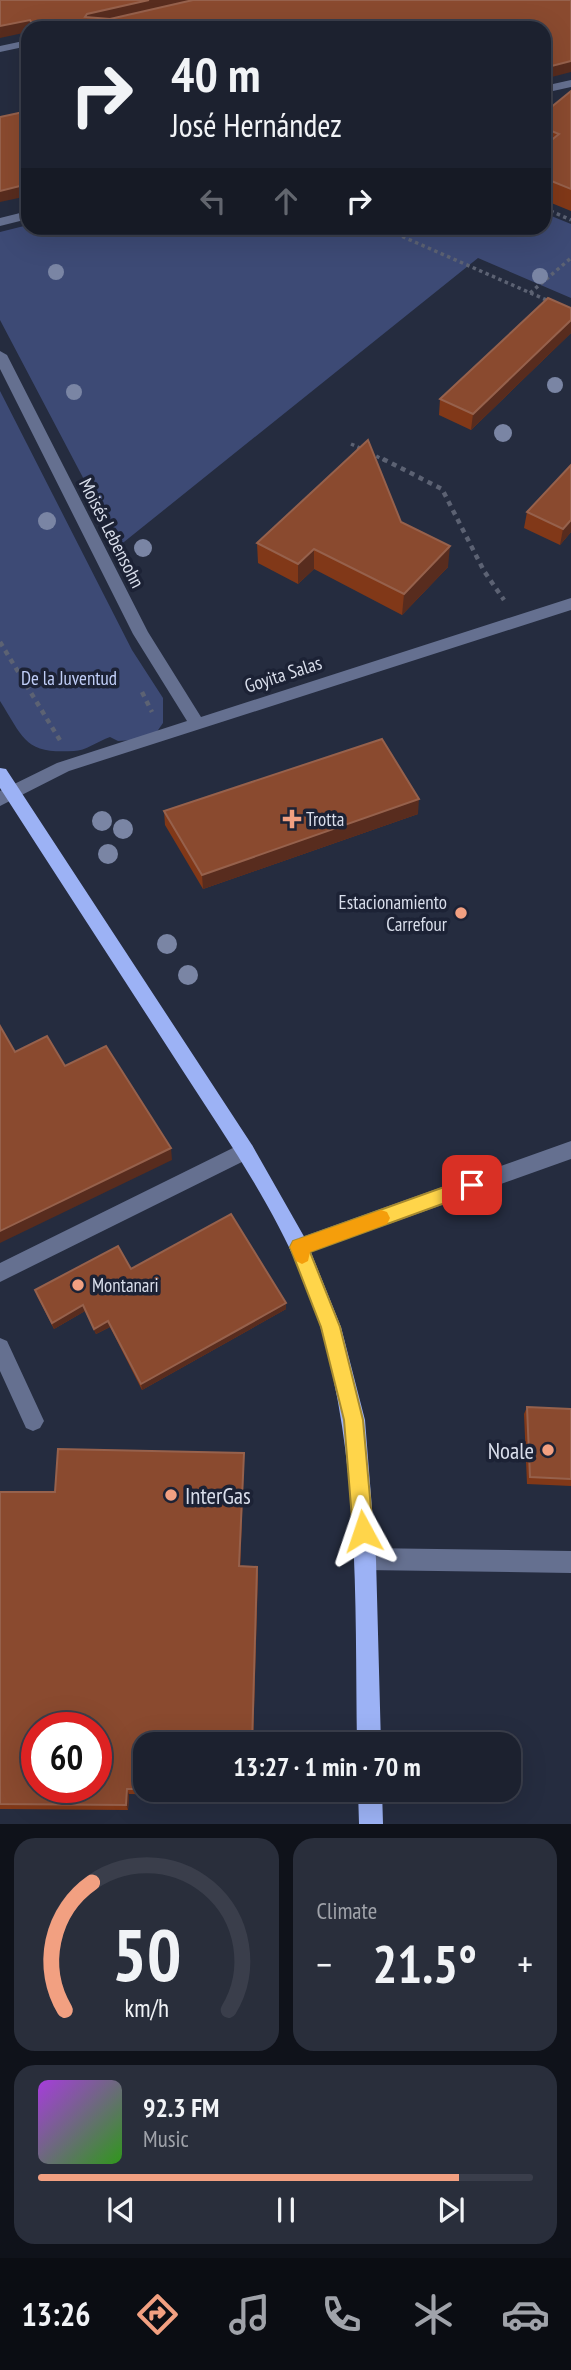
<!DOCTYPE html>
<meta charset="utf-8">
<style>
body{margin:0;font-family:"PT Sans Narrow",sans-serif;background:#292e3b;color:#f1f3f6;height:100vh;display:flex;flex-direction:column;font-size:26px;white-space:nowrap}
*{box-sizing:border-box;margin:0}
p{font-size:23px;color:#a0a3aa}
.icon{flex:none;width:38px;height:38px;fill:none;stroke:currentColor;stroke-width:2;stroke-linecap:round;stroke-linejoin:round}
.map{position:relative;height:1824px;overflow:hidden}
.panel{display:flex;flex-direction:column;gap:14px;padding:14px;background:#0f121a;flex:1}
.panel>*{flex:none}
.guide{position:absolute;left:21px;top:21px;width:530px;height:214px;border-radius:21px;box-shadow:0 7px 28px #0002,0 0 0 2px #3a3e4b;background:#1c212f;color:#f1f3f6;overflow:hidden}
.speed{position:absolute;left:21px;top:1712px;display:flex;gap:14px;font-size:35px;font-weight:700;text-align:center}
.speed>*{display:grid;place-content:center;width:91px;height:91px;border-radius:50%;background:#1c212f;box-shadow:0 7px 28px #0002,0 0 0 2px #3a3e4b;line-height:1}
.speed .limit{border:10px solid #d22;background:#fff;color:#111}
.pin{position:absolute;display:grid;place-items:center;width:60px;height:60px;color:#fff;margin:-30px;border-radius:14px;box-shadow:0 4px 10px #0006}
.me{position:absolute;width:77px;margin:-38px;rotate:355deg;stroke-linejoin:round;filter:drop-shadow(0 0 5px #0008)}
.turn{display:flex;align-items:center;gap:24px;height:147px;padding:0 35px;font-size:32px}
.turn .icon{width:91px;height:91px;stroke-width:2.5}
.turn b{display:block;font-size:49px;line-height:60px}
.lanes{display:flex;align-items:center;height:66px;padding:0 35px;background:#0003;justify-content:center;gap:35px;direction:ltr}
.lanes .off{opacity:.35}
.big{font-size:52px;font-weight:700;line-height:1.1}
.panel .widget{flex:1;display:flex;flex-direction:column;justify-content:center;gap:10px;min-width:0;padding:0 24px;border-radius:21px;background:#292e3b}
.panel .dial{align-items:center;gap:0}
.dial svg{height:182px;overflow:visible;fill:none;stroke:#3a3e4b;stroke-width:7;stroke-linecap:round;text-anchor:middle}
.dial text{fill:#f1f3f6;stroke:none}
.song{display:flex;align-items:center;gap:21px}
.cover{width:84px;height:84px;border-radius:10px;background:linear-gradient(135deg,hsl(280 70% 55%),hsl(110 70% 35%))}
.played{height:7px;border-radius:4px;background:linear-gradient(90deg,#f2a081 85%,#3a3e4b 85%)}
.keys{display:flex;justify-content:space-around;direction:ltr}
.heat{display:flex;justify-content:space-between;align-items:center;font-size:38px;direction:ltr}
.panel .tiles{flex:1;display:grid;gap:14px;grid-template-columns:1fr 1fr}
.widget:last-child{grid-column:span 2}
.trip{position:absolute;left:133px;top:1732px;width:388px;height:70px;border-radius:21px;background:#1c212f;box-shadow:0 7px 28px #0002,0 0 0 2px #3a3e4b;font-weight:700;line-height:70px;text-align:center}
.menu{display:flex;height:112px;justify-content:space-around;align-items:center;background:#0b0d13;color:#a0a3aa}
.menu .icon{width:49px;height:49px}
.menu .selected{color:#f2a081}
.menu b{font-size:32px;color:#f1f3f6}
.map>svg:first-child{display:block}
</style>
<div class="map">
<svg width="571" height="1824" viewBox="0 0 571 1824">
<rect width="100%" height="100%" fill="#252c3f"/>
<path fill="#3d4a75" d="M544 213 571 224V298L478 258 119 546 0 320V232L28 225V228H544Z
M0 391 132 650 163 698V723L156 733 134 740 118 741 110 737C98 741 85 751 74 751 25 754 24 739 0 701Z"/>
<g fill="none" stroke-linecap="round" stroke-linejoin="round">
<path stroke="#5c6273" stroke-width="3.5" stroke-dasharray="3.5 3.5" stroke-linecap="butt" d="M544 208 571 220
M383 228 551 302
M530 293 571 258
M351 444 362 449
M370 453 386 461"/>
<path stroke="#5c6273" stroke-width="4.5" stroke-dasharray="5 5" stroke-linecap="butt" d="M383 459 442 489 484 571 504 600
M0 642 61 742
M142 692 152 712"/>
<path fill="#657090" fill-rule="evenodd" d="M28 40V46L0 52V46Z
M571 80V87L544 93V86Z
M28 211V219L0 226V218Z
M0 351 7 355 148 632 201 717 571 598V610L69 771 0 806V791L57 763 187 721 133 634 0 369Z
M571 1141V1159L299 1256 292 1254 289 1247 292 1240 299 1238Z
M245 1142 252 1145 255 1151 252 1157 0 1282V1263Z
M0 1338 7 1341 44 1421 40 1428 33 1431 26 1428 0 1371Z
M365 1548 571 1551V1573L365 1570 357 1567 354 1559 357 1551Z"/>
<path fill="#9cb2f5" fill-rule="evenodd" d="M0 768 6 769 252 1145 306 1240 341 1327 365 1420 376 1559 381 1745H357C355 1606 360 1463 321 1329 294 1235 234 1150 181 1068 121 975 60 881 0 788Z
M358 1790H382L383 1824H359Z"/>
</g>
<g fill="#7a85a4">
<circle cx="56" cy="272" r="8"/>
<circle cx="540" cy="276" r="8"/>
<circle cx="555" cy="385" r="8"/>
<circle cx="74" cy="392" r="8"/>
<circle cx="503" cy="433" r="9"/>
<circle cx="47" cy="521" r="9"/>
<circle cx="143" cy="548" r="9"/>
<circle cx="102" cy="821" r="10"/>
<circle cx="123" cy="829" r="10"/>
<circle cx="108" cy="854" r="10"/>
<circle cx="167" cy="944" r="10"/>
<circle cx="188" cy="975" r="10"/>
</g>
<path fill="#813818" d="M571 91V211L544 200V113Z
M571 308V333L471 430 439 415 440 399Z
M571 465V532L560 545 524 528 527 512Z
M401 522 448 567 402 615 314 569 298 584 258 563 257 543Z
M164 811 418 814 203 889 165 825Z
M131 1269 286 1309 142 1390 110 1327 96 1334 85 1311 54 1329 37 1296 35 1290Z
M527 1407 571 1409V1486L527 1484 524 1414Z
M244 1453V1462L240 1566 257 1567 258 1575 253 1745H145V1790H252V1796L129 1794 128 1810 0 1809V1492H55Z"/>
<path fill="#582c1e" d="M149 0H197L88 25 85 17 87 14Z
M30 20 31 28H28V32L0 38V26Z
M571 61V72L544 79V68Z
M28 184V196L0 202V191Z
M571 320V333L471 430 473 414Z
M571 520V532L560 545 563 529Z
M450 546 448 567 402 615 404 594Z
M314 549V569L298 584V564Z
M419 799 418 814 203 889 202 875Z
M171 1148 172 1160 0 1243V1231Z
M286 1303V1309L142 1390 141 1384Z
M83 1305 85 1311 54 1329 52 1323Z
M108 1321 110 1327 96 1334 94 1329Z
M244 1453V1462L240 1575 239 1566Z
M257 1567 253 1745H252Z
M127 1789 129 1794 128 1810 126 1805Z"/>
<path fill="#8a4a2f" stroke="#96614c" stroke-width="2" fill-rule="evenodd" d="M0 0H149L87 14 85 17 110 19 193 0H571V61L544 68V28H35L30 20 0 26Z
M571 91V189L544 178V146L559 134 544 128V113Z
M28 111V184L0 191V117Z
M548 298 571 308V320L473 414 440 399Z
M368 440 401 522 450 546 404 594 314 549 298 564 257 543Z
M571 465V520L563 529 527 512Z
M382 739 419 799 202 875 164 811Z
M0 1026 15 1052 47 1036 65 1066 106 1046 171 1148 0 1231Z
M231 1214 286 1303 141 1384 108 1321 94 1329 83 1305 52 1323 35 1290 118 1246 131 1269Z
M527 1407 571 1409V1479L530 1477Z
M58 1449 244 1453 239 1566 257 1567 252 1745H145V1789H127L126 1805 0 1804V1492H55ZM37 1727H96V1787H37Z
M206 1790H251V1791Z"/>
<path fill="#ffd54a" stroke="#a68a30" stroke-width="2" d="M472 1177 478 1180 481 1185 478 1191 310 1252 340 1327 363 1420 373 1531 370 1538 363 1541 356 1538 353 1531 344 1420 321 1327 290 1247 293 1241 299 1239Z"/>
<path fill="#f59e0b" d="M381 1210 387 1212 390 1218 387 1224 310 1252 308 1261 302 1264 296 1261 290 1247 293 1241Z"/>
<g fill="#f2a081" stroke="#1c2235" stroke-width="2.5">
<path d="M288.5 808.5h7v7h7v7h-7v7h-7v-7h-7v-7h7z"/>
<circle cx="461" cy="913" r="7"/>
<circle cx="78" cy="1285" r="7"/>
<circle cx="548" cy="1450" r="7"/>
<circle cx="171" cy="1495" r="7"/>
</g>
<g text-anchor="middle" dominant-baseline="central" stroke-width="7" stroke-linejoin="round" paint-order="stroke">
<g font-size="19" fill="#d9deeb" stroke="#1c2235">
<text transform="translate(112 533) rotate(63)">Moisés Lebensohn</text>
<text transform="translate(283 674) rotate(-18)">Goyita Salas</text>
</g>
<g font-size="19" fill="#c0cef7" stroke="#1c2235">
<text x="69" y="678">De la Juventud</text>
</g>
<g font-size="19" fill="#d9deeb" stroke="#1c2235" text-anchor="start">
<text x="306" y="819">Trotta</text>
<text x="447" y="902" text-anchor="end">Estacionamiento<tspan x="447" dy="22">Carrefour</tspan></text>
<text x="92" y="1285">Montanari</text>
</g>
<g font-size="23" fill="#d9deeb" stroke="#1c2235" text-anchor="end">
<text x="534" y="1450">Noale</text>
<text x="185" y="1495" text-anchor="start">InterGas</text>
</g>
</g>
</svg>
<div class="speed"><div class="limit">60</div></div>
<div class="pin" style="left:472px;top:1185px;background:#d93025"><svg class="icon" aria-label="arrive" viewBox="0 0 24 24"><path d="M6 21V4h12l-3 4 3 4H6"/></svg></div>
<svg class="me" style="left:363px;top:1531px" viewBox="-20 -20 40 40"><path d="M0-17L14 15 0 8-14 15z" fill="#ffd54a" stroke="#fff" stroke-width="4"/></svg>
<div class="trip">13:27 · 1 min · 70 m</div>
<div class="guide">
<div class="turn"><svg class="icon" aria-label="right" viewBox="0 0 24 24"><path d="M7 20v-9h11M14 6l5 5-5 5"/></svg><div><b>40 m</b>José Hernández</div></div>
<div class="lanes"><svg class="icon off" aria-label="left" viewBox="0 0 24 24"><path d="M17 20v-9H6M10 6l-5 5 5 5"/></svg><svg class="icon off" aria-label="ahead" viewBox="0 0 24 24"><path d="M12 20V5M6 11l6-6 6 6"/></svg><svg class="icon" aria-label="right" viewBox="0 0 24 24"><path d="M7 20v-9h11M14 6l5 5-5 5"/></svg></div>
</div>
</div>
<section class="panel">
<div class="tiles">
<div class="widget dial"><svg viewBox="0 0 100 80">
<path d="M14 69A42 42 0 1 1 86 69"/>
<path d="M14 69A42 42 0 0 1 26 13" stroke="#f2a081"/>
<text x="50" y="56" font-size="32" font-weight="700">50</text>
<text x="50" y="72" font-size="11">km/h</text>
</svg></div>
<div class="widget"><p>Climate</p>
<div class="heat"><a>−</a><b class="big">21.5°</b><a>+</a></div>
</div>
<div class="widget">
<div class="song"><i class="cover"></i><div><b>92.3 FM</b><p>Music</p></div></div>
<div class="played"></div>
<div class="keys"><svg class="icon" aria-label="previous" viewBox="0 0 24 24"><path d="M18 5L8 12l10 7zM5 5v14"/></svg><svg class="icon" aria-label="pause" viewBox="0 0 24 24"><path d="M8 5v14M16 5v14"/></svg><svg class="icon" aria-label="next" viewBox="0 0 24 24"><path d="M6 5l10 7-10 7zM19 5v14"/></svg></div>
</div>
</div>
</section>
<nav class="menu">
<b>13:26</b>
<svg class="icon selected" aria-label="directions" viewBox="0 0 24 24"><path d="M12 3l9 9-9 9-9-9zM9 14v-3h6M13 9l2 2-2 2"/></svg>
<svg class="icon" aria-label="music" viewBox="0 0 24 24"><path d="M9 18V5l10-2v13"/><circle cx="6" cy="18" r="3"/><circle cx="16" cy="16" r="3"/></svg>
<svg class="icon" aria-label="phone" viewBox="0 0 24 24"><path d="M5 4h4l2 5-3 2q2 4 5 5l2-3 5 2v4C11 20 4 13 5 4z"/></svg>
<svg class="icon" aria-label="climate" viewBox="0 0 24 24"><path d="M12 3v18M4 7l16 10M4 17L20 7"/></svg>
<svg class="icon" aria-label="car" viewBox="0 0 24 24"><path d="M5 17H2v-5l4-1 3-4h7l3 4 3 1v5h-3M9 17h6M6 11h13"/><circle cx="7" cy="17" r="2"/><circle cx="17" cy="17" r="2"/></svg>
</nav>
